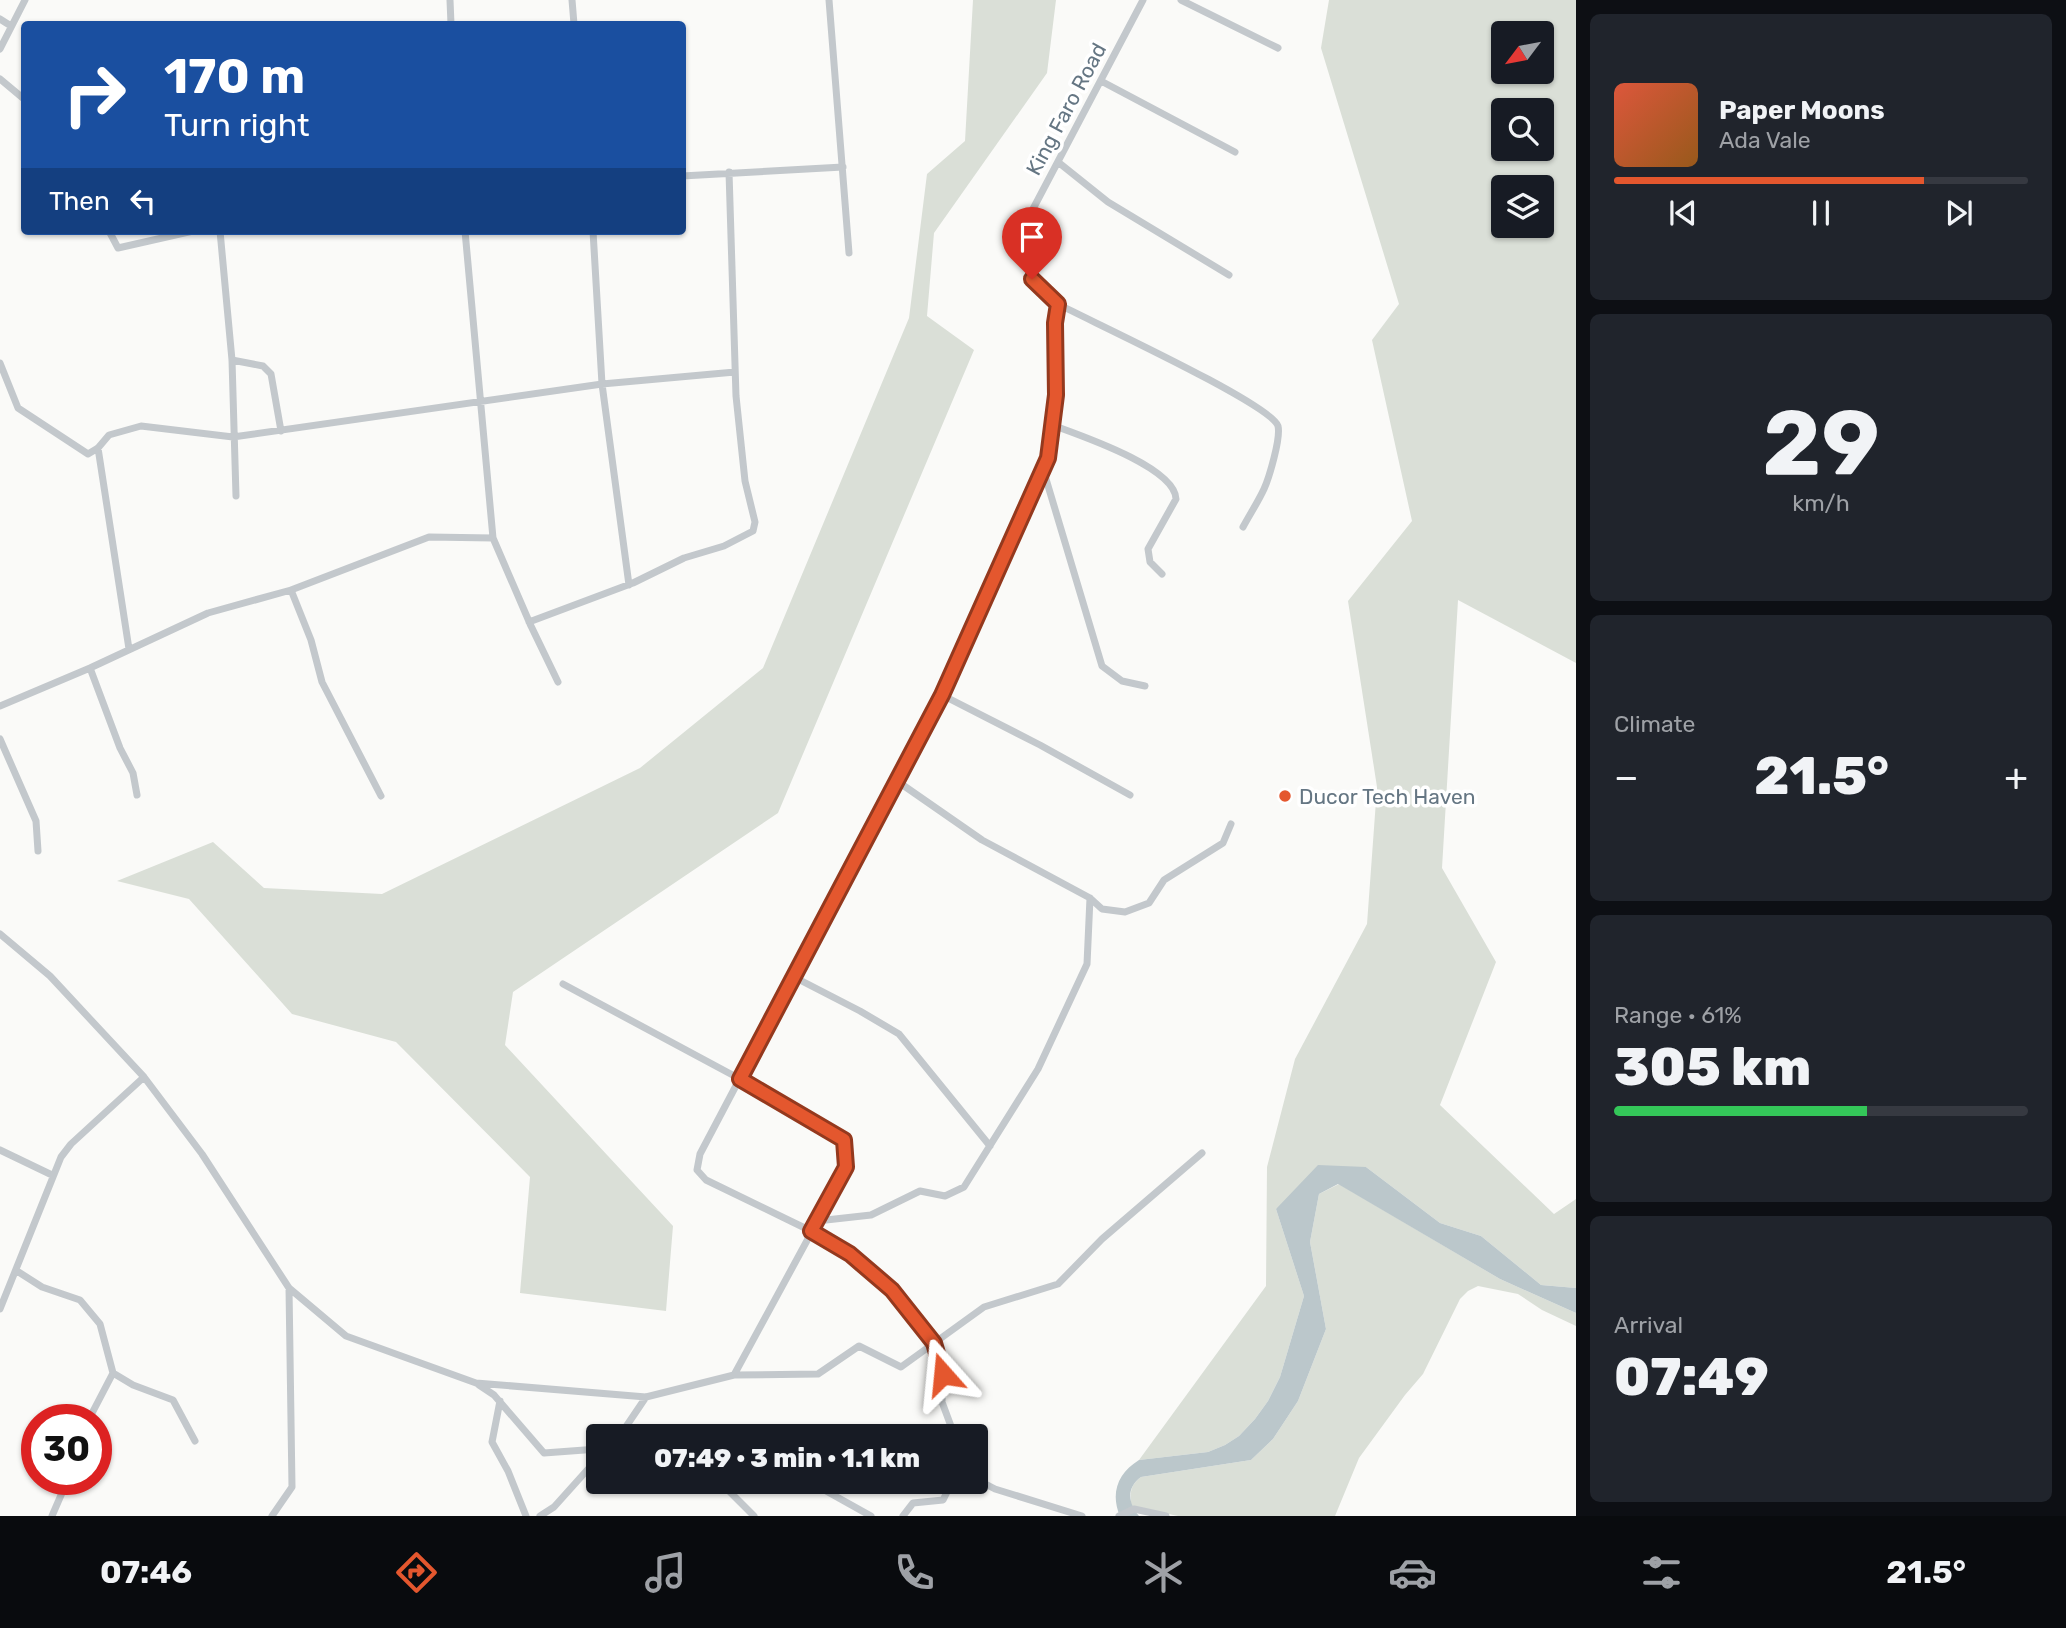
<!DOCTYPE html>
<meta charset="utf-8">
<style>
body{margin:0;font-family:Rubik,sans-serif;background:#20242c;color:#f1f3f6;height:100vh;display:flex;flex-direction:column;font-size:26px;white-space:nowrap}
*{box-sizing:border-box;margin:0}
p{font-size:23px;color:#9ea1a6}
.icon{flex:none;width:38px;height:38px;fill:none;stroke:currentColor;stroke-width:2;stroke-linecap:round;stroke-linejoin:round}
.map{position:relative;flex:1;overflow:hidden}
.panel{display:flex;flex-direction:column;gap:14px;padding:14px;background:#0d0f14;width:490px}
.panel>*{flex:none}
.top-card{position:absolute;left:21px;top:21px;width:665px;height:214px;border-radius:7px;box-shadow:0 2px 5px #0004;background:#1a4fa0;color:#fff;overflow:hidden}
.needle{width:46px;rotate:238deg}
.buttons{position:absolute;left:1491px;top:21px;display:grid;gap:14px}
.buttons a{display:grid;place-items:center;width:63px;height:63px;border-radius:7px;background:#171b24;box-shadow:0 2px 5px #0004;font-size:35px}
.speed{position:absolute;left:21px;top:1404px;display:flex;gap:14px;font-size:35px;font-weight:700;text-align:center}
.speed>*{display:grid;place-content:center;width:91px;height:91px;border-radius:50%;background:#171b24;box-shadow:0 2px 5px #0004;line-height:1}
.speed .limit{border:10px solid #d22;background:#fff;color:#111}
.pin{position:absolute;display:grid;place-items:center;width:60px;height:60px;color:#fff;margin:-72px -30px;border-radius:50% 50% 50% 0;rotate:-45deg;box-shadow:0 0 7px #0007}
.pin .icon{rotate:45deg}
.me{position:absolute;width:77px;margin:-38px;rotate:342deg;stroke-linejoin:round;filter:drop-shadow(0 0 5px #0008)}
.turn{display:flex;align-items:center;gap:24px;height:147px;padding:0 28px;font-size:32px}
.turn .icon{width:91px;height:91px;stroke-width:2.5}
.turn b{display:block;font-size:49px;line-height:60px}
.then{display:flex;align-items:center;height:66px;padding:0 28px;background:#0003;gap:14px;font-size:26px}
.big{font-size:52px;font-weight:800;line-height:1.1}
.panel .tile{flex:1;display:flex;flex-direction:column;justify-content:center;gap:10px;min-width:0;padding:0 24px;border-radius:10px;background:#20242c}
.panel .dial{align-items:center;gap:0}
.dial b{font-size:91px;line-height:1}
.song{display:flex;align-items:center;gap:21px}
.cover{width:84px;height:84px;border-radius:10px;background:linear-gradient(135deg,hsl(10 70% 55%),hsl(30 70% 35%))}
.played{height:7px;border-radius:4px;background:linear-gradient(90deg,#e4572e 75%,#363941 75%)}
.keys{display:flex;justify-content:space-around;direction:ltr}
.heat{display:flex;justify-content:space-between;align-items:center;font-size:38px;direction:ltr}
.charge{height:10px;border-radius:5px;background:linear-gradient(90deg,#34c759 61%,#363941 0)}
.trip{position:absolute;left:586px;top:1424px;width:402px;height:70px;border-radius:7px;background:#171b24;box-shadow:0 2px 5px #0004;font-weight:800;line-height:70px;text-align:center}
.menu{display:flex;height:112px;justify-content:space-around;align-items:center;background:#090b0e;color:#9ea1a6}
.menu .icon{width:49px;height:49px}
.menu .active{color:#e4572e}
.menu b{font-size:32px;color:#f1f3f6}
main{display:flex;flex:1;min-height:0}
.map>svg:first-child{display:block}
</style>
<main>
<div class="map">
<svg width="1576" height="1516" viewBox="0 0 1576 1516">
<rect width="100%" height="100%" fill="#fafaf8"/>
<path fill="#dadfd7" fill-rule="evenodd" d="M973 0H1056L1047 73 934 233 927 316 974 350 778 813 513 992 505 1045 673 1226 666 1311 520 1293 530 1177 396 1042 292 1014 189 899 117 881 213 842 264 888 382 894 640 768 763 668 909 318 927 174 965 141Z
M1329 0H1576V663L1458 600 1442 868 1496 962 1440 1105 1554 1214 1576 1199V1288L1541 1285 1481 1236 1440 1223 1366 1167 1276 1209 1304 1296 1280 1377 1268 1401 1255 1419 1239 1436 1225 1445 1208 1452 1139 1460 1266 1286 1267 1167 1295 1059 1367 924 1377 787 1348 601 1412 521 1372 340 1399 304 1321 48ZM1503 33H1542V72H1503ZM1503 110H1542V149H1503ZM1503 187H1542V226H1503Z
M1339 1184 1500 1279 1576 1313V1326L1542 1310 1518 1294 1478 1286 1468 1291 1460 1299 1423 1374 1405 1395 1359 1458 1335 1516H1178L1131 1506C1130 1493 1130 1485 1141 1477L1251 1460 1273 1439 1298 1401 1326 1329 1310 1242 1319 1194Z"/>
<path fill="#bbc7cb" d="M1318 1165 1366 1167 1440 1223 1481 1236 1541 1285 1576 1288V1313L1500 1279 1338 1184 1319 1194 1310 1242 1326 1329 1298 1401 1273 1439 1251 1460 1141 1477C1126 1488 1128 1503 1139 1516H1120C1110 1493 1118 1473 1139 1460L1208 1452 1225 1445 1239 1436 1255 1419 1268 1401 1280 1377 1304 1296 1276 1209Z"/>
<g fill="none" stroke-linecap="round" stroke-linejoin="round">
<path stroke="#c3c8cc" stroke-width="7" d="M450 0 451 24
M572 0 574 24
M829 0 849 253
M1181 0 1278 48
M0 19 11 26
M0 49 25 0
M0 79 24 99
M1101 81 1235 152
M1058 162 1108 202 1229 275
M682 176 843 167
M109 231 118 248 193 231
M220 231 232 360 236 496
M465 231 493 538 531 626 558 682
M593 231 602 384 629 585
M1058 304C1090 321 1271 404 1278 426 1281 438 1269 478 1264 489 1258 502 1250 514 1243 527
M232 360 263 366 271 374 281 431
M0 363 18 408 88 454 98 448 109 435 141 426 233 437 602 384 735 372
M1052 425C1079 435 1175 467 1176 499L1148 549 1150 562 1162 574
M98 448 129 649
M1043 469 1102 666 1122 681 1145 686
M291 590 311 640 322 682 381 796
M529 622 633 583 684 558 724 546 753 531 755 522 745 481 736 396 729 172
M90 668 120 748 133 773 137 795
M942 695 1040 745 1130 795
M0 706 90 668 208 613 291 590 429 537 493 538
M0 739 36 821 38 851
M897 781 982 840 1090 898 1102 909 1125 912 1149 903 1164 880 1223 843 1231 824
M0 934 50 976 144 1077 202 1154 289 1288 346 1336 476 1383 646 1397 734 1375 847 1167 844 1140 740 1079 563 984
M794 977 860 1011 899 1034 990 1146
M0 1150 52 1175
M817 1221 871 1215 920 1191 945 1196 964 1187 1038 1069 1087 964 1090 898
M17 1271 42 1287 80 1300 100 1324 113 1373 133 1385 173 1400 195 1441
M0 1309 61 1157 71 1144 144 1077
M734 1375 818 1374 859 1346 901 1367 984 1307 1058 1284 1102 1239 1202 1153
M479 1385 494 1395 544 1453 598 1449
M500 1401 492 1442 508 1471 526 1516
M89 1419 113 1373
M619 1437 646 1397
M955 1437 942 1402 943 1374 934 1343 892 1290 850 1254 811 1231 706 1180 697 1170 700 1154 942 695 1048 458 1056 395 1055 323 1058 304 1033 279 1021 257 1024 226 1143 0
M976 1479 995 1489 1082 1516
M706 1482 717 1489 749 1482
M810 1482 871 1516
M725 1487 754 1516
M52 1516 68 1479
M272 1516 292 1487 289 1288
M540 1516 554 1507 598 1458
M903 1516 913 1503 943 1500 952 1482
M1119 1516 1134 1509 1166 1516"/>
</g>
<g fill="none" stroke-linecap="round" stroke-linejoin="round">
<g stroke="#94391e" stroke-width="18">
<path id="route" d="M943 1374 934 1343 892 1290 850 1254 811 1231 846 1167 844 1140 740 1079 942 695 1048 458 1056 395 1055 323 1058 304 1032 279"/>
</g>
<use href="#route" stroke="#e4572e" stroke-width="12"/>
</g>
<circle fill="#e4572e" stroke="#fff" stroke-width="2.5" cx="1285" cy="796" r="7"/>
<g text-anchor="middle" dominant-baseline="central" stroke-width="7" stroke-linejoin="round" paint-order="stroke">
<g font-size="21" fill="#657683" stroke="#fff">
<text transform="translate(1066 109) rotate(-62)">King Faro Road</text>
</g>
<g font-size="21" fill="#657683" stroke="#fff" text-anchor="start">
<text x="1299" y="796">Ducor Tech Haven</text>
</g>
</g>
</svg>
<div class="buttons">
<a><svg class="needle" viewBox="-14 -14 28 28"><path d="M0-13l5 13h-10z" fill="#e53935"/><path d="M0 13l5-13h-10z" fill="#9ea1a6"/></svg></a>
<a><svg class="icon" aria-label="search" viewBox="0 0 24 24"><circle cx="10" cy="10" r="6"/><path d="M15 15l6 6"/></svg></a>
<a><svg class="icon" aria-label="layers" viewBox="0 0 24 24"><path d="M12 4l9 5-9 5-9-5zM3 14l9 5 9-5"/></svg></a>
</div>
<div class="speed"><div class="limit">30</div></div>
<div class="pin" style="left:1032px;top:279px;background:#d93025"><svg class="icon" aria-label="arrive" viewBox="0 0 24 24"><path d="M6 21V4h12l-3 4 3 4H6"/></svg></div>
<svg class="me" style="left:943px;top:1374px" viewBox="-20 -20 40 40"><path d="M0-17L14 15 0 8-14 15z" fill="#e4572e" stroke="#fff" stroke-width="4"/></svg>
<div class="trip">07:49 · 3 min · 1.1 km</div>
<div class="top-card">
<div class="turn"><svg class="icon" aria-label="right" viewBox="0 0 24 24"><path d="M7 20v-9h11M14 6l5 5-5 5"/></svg><div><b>170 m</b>Turn right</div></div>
<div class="then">Then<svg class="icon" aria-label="left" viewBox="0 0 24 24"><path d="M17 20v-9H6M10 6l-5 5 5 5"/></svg></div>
</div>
</div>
<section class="panel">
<div class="tile">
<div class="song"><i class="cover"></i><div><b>Paper Moons</b><p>Ada Vale</p></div></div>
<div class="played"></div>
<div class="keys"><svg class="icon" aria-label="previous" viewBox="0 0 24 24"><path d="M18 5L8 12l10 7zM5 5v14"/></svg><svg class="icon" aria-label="pause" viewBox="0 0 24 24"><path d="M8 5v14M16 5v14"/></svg><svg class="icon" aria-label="next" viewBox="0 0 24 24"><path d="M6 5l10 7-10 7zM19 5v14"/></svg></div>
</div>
<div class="tile dial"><b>29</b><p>km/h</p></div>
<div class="tile"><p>Climate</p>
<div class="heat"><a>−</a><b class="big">21.5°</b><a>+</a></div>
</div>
<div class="tile"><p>Range · 61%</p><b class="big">305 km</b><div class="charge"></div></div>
<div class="tile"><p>Arrival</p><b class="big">07:49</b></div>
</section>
</main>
<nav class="menu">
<b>07:46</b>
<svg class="icon active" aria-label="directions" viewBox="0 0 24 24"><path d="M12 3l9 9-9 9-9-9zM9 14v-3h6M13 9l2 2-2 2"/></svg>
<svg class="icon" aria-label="music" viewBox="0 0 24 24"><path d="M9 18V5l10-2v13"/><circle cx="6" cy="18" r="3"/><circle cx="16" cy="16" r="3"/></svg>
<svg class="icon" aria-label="phone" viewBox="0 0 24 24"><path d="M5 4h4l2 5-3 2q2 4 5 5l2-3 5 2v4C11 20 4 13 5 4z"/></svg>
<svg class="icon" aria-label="climate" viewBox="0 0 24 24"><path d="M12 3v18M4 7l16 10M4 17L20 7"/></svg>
<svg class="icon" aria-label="car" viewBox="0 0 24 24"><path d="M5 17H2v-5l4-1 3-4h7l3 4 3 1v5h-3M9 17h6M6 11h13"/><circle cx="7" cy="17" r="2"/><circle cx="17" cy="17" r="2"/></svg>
<svg class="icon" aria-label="filters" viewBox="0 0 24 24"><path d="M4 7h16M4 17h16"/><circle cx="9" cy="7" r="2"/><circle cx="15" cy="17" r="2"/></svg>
<b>21.5°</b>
</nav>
